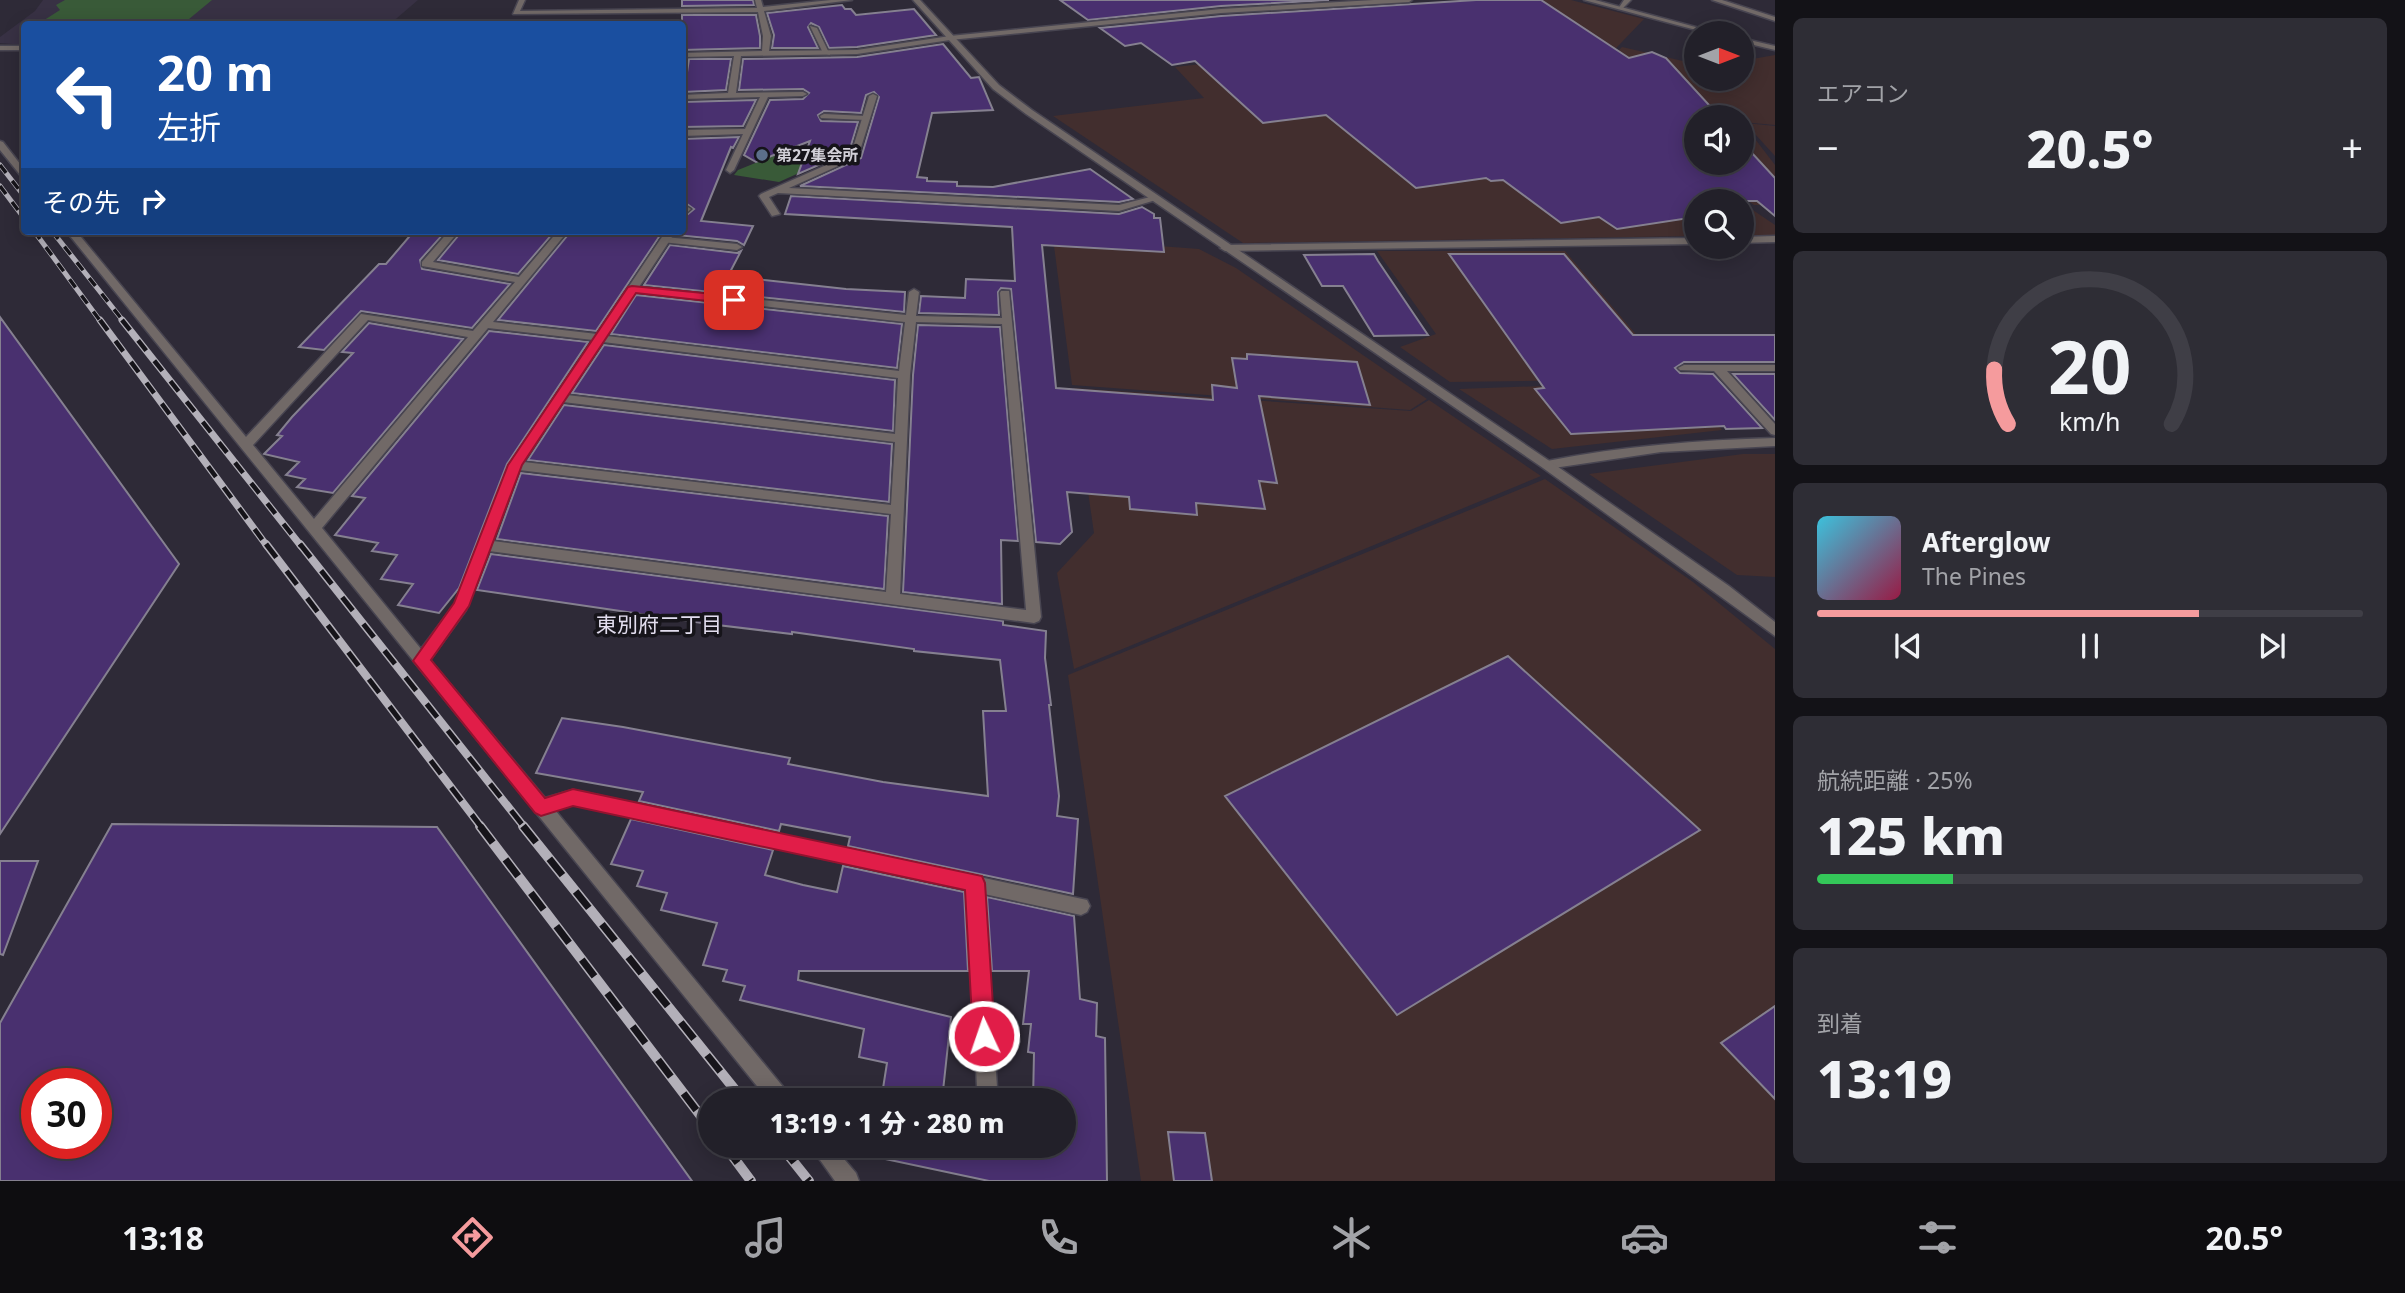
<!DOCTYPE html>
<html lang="ja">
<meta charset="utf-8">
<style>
body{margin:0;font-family:"Noto Sans","Noto Sans JP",sans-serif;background:#2e2d35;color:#f1f3f6;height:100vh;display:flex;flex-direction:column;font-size:26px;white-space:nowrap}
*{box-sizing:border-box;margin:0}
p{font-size:23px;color:#a2a3a8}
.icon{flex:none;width:38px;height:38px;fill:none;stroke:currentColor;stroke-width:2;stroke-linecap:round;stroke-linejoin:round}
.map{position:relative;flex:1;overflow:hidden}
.panel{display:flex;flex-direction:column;gap:18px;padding:18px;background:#131217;width:630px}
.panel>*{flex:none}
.banner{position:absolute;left:21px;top:21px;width:665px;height:214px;border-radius:7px;box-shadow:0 4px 18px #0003,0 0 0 2px #3f3e46;background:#1a4fa0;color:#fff;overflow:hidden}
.needle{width:46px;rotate:90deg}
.controls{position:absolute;left:1684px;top:21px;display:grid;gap:14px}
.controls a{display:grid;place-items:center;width:70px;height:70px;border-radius:50%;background:#222029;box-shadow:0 4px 18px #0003,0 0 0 2px #3f3e46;font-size:35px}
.speed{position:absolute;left:21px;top:1068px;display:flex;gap:14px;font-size:35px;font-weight:700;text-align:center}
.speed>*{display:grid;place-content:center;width:91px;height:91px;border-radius:50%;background:#222029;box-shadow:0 4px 18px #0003,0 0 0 2px #3f3e46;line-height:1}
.speed .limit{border:10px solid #d22;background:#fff;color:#111}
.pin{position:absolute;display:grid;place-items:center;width:60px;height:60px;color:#fff;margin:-30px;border-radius:14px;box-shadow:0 4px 10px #0006}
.me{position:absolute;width:77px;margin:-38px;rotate:357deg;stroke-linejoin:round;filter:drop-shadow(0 0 5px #0008)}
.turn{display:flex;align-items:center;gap:24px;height:147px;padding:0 21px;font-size:32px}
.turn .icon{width:91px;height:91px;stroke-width:2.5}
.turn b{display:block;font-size:49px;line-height:60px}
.then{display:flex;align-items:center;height:66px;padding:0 21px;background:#0003;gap:14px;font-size:26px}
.big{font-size:52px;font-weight:800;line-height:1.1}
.panel .widget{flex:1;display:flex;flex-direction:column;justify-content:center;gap:10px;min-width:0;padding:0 24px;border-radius:10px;background:#2e2d35}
.panel .dial{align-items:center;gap:0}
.dial svg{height:182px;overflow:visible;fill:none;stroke:#3f3e46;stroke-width:7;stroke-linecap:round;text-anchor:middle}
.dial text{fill:#f1f3f6;stroke:none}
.song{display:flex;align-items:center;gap:21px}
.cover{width:84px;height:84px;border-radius:10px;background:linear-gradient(135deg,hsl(190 70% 55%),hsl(340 70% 35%))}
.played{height:7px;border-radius:4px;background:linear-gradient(90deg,#f59b9d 70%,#3f3e46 70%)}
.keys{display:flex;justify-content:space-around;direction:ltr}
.heat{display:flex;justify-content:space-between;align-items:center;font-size:38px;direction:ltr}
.charge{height:10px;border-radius:5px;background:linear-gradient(90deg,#34c759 25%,#3f3e46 0)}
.trip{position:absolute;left:698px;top:1088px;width:378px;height:70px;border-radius:35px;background:#222029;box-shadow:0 4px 18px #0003,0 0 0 2px #3f3e46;font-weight:800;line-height:70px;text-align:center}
.dock{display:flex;height:112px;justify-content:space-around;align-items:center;background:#0e0d10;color:#a2a3a8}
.dock .icon{width:49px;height:49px}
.dock .active{color:#f59b9d}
.dock b{font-size:32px;color:#f1f3f6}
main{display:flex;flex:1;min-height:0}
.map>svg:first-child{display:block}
</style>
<main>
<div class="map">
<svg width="1775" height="1181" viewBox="0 0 1775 1181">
<rect width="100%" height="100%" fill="#2e2a37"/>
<path fill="#383144" d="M43 0H418L390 24H24V45L0 43V37L35 11Z"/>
<path fill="#422e2e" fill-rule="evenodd" d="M1467 0H1571L1644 19 1596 69 1432 4 1433 2Z
M1466 35 1679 161 1740 201H1696V236L1243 243 1053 116 1204 98 1175 67Z
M1622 47 1696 64V79H1741V61L1775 55V125L1742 122 1775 165V205H1754L1693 162 1600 70ZM1696 117H1741V163H1696Z
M1745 123 1775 126V156Z
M1741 202 1775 225V235H1741Z
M1053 238 1199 249 1236 268 1427 399 1410 410 1072 385Z
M1377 251H1565L1674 379 1450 382 1400 347 1436 334Z
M1678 381 1722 430 1552 449 1459 389Z
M1073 388 1411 411 1429 400 1541 476 1074 669 1057 573 1094 533Z
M1743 454H1775V577L1737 575 1589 474Z
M1545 479 1693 582 1775 649V1181H1141L1068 675Z"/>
<path fill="#395a38" d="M65 0H212L183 24H38L60 10 56 5Z
M787 150 821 163 779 182 734 175 738 170Z"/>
<path fill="#49306f" stroke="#858090" stroke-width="2" fill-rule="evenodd" d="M682 0H753L754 5 682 6Z
M1060 0H1329L1221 6 1088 20Z
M1476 0H1541L1629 58 1652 52 1666 58 1720 117H1696V163H1741V141L1775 178V216L1757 201H1696V217L1617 229 1599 217 1561 223 1503 180 1491 181 1486 178 1416 188 1326 115 1263 123 1195 61 1172 65 1141 43 1125 46 1100 28 1221 16Z
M842 5 845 9H851L856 15 914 9 936 35 857 47 829 48 819 27 811 23 808 27 818 48H772L774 35 767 13Z
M682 15H756L760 36V48L682 50Z
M943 44 971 78 979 77 993 110 932 113 917 177 927 178V181L957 182V186L993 187 1090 169 1133 199 1119 202 800 186 861 158 879 97 874 92 866 95 861 113 824 111 818 115 821 121 858 122 849 152 798 174 810 141 756 162 744 155 770 100 803 99 809 93 803 89 739 90 743 59 857 57Z
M689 59H731L726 90 684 92Z
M756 100 743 126 682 127V102Z
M739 137 733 148 731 147 701 221 753 226 744 245 737 241 676 235 679 231H682V219L694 209 687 204H682V139Z
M791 196 1119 214 1142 207 1154 214V218H1160L1164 252 1042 245 1056 388 1213 400 1212 385 1237 388 1232 358 1247 359V354L1357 362 1370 405 1259 396 1277 483 1259 481 1265 509 1196 503 1197 515 1130 509 1129 497 1067 492 1072 532 1060 544 1036 542 1011 289 1001 288 998 292 999 315 919 313 921 296 965 298 966 279 1015 281 1012 227 785 214Z
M414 231H446L420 260 422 269 510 284 472 328 361 311 324 350 299 347 379 264H386Z
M462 231H555L518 274 438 260Z
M571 231H663L596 331 498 320Z
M670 245 737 253 741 251 728 276 846 289 905 292 904 312 644 285Z
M1374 254 1378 261 1428 335 1374 336 1343 286H1322L1304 255Z
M1449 254H1564L1633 335H1775V362H1684L1675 368 1680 373 1713 374 1762 428 1726 429 1724 426 1571 434 1535 389 1544 388Z
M636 295 902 324 897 368 611 334Z
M0 317 179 564 0 834Z
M369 323 463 339 333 493 297 487 305 479 286 475 299 462 264 454 282 436 277 435 292 417 353 353 342 352Z
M918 325 1000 327 1018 541 1001 540 1002 604 903 592 913 375Z
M489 331 588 342 507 464 459 588 439 613 398 605 413 584 381 579 397 555 372 551 378 543 335 535 365 498 352 496Z
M604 345 895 380 893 431 572 393Z
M1733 374H1775V420Z
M564 405 892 444 889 502 528 460Z
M521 473 888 516 884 589 497 539Z
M491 554 1003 621V625L1046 631 1045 658 1051 705H1049L1059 796 1057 816 1078 819 1073 894 848 846 850 837 781 824 779 831 639 801 643 792 536 773 562 718 623 727 790 758 788 764 883 782 988 796 983 711H1006L1000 660 914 651V649L792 632V634L709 624 477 590Z
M1508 656 1700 830 1397 1015 1225 796Z
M631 819 773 850 765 875 803 885 837 892 843 866 964 892 968 971H799L798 980 951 1017 942 1100 945 1101H881L887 1063 859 1057 864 1029 740 1000 745 986 723 981 727 970 703 965 717 923 661 910 667 893 637 886 643 871 611 864Z
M112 824 437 827 692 1181H0V1023ZM37 1083H96V1143H37Z
M0 861H38L3 955 0 954Z
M987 897 1074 916 1080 999 1097 1003 1096 1036 1105 1038 1107 1181H989L871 1156 873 1146H1064V1101H1033L1034 1053 1028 1052 1031 1024H1023L1029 971H992Z
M1775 1006V1099L1721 1043Z
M1168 1132 1205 1133 1212 1181H1174Z"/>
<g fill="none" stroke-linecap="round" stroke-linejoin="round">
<g stroke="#484551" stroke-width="3">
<path id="service" d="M1624 0H1631L1622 9H1618Z
M810 26 817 28 830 55 823 53Z
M824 114 866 116 870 118 866 120 821 118 820 116Z
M665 237 737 244 742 247 737 250 662 242 660 240Z"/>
</g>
<g stroke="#484551" stroke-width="3">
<path id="minor" d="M519 0H525L520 11 757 8 755 0H761L763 7 831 0H852L764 11 771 36 769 51 857 50 950 36 1221 9 1374 0H1412L1409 2 1221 13 950 40 857 54 741 56 736 93 803 92 807 94 803 96 768 97 734 170 730 173 726 170 743 134 682 136V130L745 129 760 97 682 99V95L728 93 734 56 682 57V53L762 51 763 36 758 12 513 14Z
M1584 0H1595L1718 33H1707Z
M1712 0H1722L1775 17V21Z
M1741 38 1775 46V50L1741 42Z
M0 46H24V50H0Z
M873 94 877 96 858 157 789 188 1119 205 1154 196 1159 199 1119 211 778 193 769 197 780 214 772 216 759 196 761 194 851 154 869 96Z
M0 141 3 142 24 169V177L21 176 0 150Z
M686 206 691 209 682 217V207Z
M66 231H76L246 437 361 314 473 331 515 282 422 266V262L449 231H459L433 262 519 277 558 231H568L493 322 597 334 666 231H676L639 287 906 315 909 292 914 289 919 292 916 316 1002 318 1000 293 1001 291H1009L1041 617 1039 621 1034 623 489 551 466 610 430 660 545 798 573 790 1087 900 1090 906 1087 912 1081 915 984 894 997 1087 994 1094 987 1097 980 1094 977 1087 967 890 573 804 555 810 789 1094 792 1101H769ZM635 292 905 322 899 371 607 336ZM368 320 468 337 314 519 253 445ZM916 322 1002 324 1026 610 900 594 910 375ZM488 328 593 340 509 465 455 604 421 649 322 528ZM603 342 898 378 895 434 567 395ZM563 402 895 442 891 505 524 462ZM519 470 891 514 886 592 493 541Z
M1775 236V242L1741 243V237Z
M1696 238V244L1225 251 1220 248 1225 245Z
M1684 365H1775V371H1727L1775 424V435L1771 434 1714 371 1680 370 1678 368Z
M1775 438V446L1661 452 1547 469 1541 465 1547 461C1623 446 1698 440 1775 438Z
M810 1146H833L856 1173 859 1181H835Z"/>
</g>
<g stroke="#484551" stroke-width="3">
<path id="tertiary" d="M913 0H920L999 85 1032 110 1551 462 1729 586 1775 622V636L1543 468 1026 114 993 89Z"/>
</g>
<use href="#service" fill="#716967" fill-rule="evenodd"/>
<use href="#minor" fill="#716967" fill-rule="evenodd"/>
<use href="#tertiary" fill="#716967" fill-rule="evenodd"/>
<g stroke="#b3b0b9" stroke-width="5">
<path id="rail-far3" d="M0 165 24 196
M0 186 24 218
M34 231 101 322
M52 231 124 322"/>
</g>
<g stroke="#b3b0b9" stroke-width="7">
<path id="rail-far2" d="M100 320 267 546
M122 320 301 546"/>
</g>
<g stroke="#b3b0b9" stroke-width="8">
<path id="rail-far1" d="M266 544 482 828
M300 544 525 828"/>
</g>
<g stroke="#b3b0b9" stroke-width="10">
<path id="rail" d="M480 826 710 1128
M523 826 744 1101
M725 1146 751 1181
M781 1146 809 1181"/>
</g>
<use href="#rail-far3" stroke="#16141a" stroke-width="3.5" stroke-dasharray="10" stroke-linecap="butt"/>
<use href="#rail-far2" stroke="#16141a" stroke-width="4.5" stroke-dasharray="13" stroke-linecap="butt"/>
<use href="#rail-far1" stroke="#16141a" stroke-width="5" stroke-dasharray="17" stroke-linecap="butt"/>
<use href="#rail" stroke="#16141a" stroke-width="7" stroke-dasharray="21" stroke-linecap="butt"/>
</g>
<path fill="#e11d48" stroke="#92132f" stroke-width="2" d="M632 286 734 296 740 300 734 304 636 293 522 465 469 606 431 660 545 798 573 789 982 876 985 883 995 1036 992 1044 984 1047 976 1044 973 1036 965 890 573 806 541 816 535 813 413 661 454 603 508 465 628 287Z"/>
<circle fill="#5c6f8a" stroke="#16141a" stroke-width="2.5" cx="762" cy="155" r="7"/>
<g text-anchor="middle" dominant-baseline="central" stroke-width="7" stroke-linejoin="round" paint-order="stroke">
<g font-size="16" font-weight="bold" fill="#d2d0d8" stroke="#16141a" text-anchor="start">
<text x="776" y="155">第27集会所</text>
</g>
<g font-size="21" fill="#e2ddee" stroke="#16141a">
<text x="659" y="624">東別府二丁目</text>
</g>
</g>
</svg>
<div class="controls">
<a><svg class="needle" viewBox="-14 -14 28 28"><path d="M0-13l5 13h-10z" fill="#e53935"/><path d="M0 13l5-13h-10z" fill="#a2a3a8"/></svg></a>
<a><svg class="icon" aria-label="sound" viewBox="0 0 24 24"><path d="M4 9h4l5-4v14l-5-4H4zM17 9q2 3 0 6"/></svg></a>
<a><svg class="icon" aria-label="search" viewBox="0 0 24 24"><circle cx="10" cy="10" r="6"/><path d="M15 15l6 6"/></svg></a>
</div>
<div class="speed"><div class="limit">30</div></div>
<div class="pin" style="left:734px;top:300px;background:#d93025"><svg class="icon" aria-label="arrive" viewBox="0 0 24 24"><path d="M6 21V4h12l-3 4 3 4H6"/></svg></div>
<svg class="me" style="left:984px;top:1036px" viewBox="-20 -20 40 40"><circle r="17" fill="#e11d48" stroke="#fff" stroke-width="3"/><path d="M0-11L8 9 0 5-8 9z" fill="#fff"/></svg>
<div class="trip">13:19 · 1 分 · 280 m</div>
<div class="banner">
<div class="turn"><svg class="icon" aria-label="left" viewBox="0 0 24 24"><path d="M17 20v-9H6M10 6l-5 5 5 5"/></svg><div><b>20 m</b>左折</div></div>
<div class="then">その先<svg class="icon" aria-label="right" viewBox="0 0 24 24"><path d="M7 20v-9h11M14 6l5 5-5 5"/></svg></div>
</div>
</div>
<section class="panel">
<div class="widget"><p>エアコン</p>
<div class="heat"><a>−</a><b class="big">20.5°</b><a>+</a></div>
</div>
<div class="widget dial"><svg viewBox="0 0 100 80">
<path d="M14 69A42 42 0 1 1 86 69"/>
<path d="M14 69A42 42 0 0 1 8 45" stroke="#f59b9d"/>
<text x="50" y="56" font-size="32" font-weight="700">20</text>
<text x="50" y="72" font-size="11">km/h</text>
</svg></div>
<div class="widget">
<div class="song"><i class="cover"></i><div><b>Afterglow</b><p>The Pines</p></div></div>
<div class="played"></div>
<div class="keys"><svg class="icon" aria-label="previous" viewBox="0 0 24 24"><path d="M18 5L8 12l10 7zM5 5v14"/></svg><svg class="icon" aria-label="pause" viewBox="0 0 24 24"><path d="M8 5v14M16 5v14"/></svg><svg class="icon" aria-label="next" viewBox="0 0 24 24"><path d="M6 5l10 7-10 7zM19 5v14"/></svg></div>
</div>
<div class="widget"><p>航続距離 · 25%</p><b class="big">125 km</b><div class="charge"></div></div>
<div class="widget"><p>到着</p><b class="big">13:19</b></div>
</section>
</main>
<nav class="dock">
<b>13:18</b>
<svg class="icon active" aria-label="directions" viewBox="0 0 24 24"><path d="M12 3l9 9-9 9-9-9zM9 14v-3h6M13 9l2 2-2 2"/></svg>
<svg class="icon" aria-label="music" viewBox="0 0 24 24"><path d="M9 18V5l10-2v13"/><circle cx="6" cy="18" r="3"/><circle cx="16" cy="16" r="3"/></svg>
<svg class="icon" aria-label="phone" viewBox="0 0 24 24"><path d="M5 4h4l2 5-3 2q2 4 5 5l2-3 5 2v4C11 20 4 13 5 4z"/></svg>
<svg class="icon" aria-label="climate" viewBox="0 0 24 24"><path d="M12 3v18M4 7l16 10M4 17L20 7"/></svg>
<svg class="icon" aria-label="car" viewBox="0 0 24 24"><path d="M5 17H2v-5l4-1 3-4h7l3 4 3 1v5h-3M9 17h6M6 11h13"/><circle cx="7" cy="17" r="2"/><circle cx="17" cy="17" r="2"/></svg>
<svg class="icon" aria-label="filters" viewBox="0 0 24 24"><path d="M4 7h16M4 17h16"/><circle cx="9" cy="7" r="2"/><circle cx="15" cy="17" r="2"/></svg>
<b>20.5°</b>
</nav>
